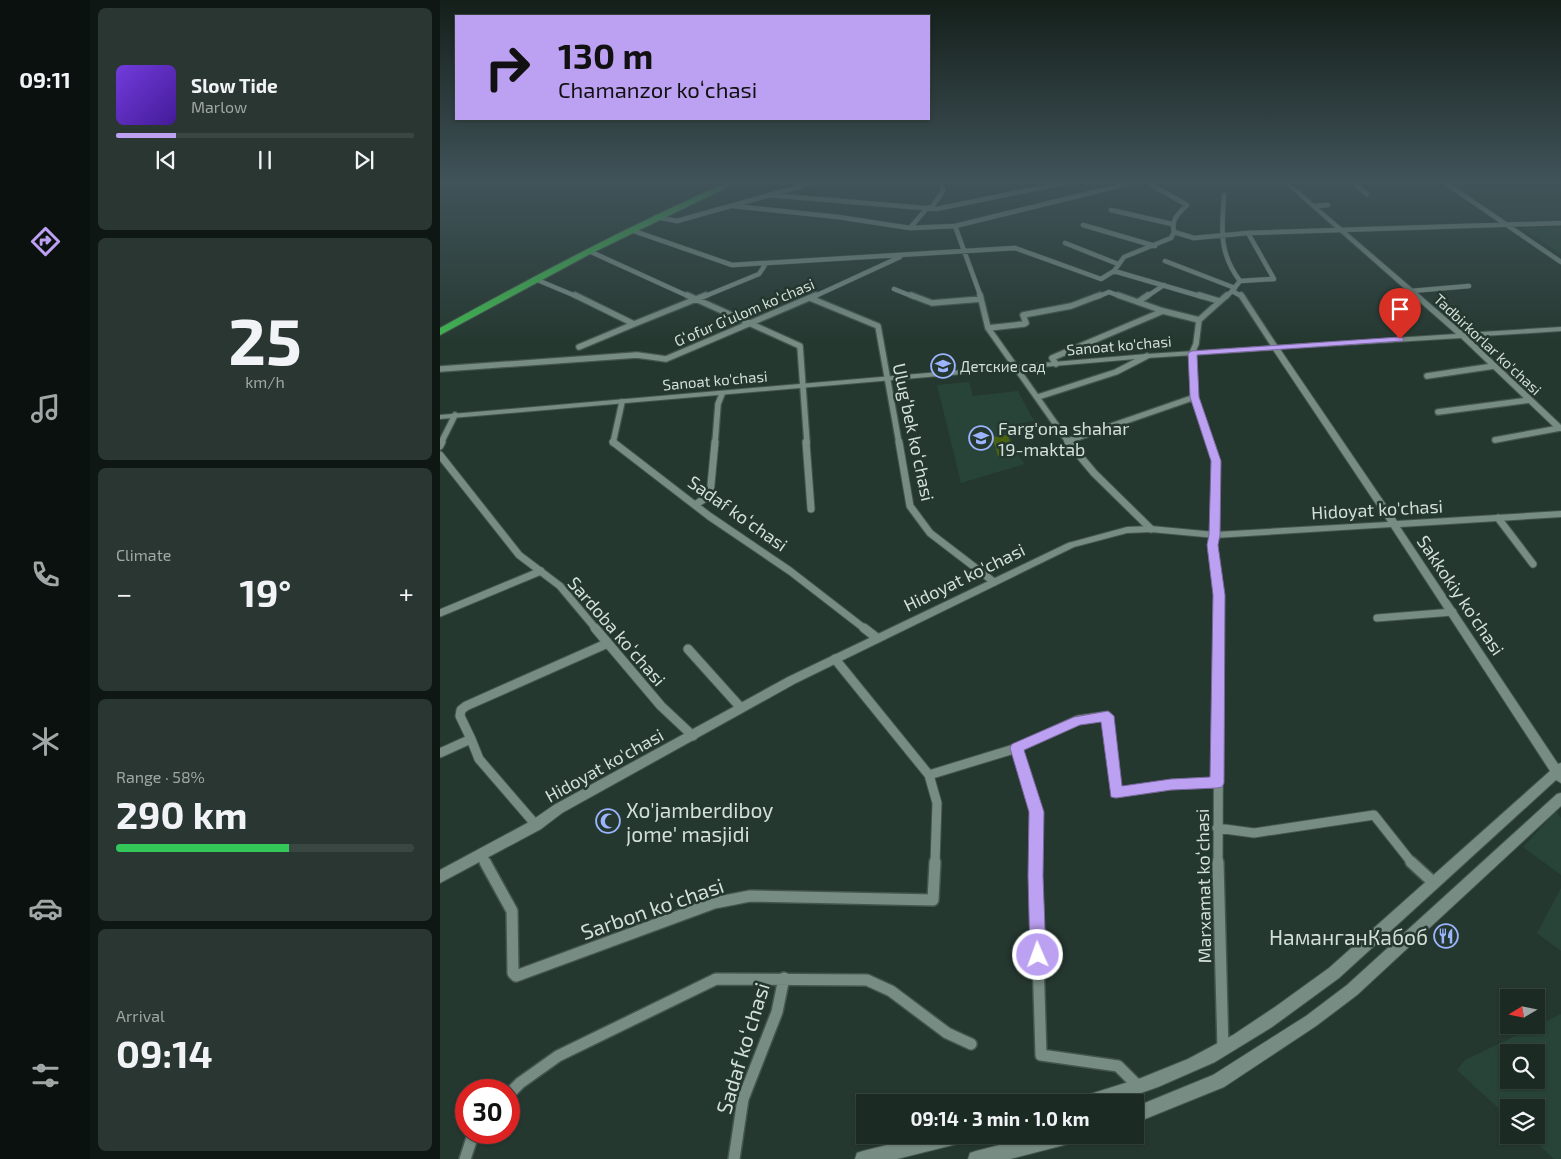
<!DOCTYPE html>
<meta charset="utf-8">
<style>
body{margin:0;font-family:"Exo 2",sans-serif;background:#293631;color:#f1f3f6;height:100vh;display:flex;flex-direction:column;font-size:19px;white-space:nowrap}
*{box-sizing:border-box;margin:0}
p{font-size:16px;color:#a0a7a6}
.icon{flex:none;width:28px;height:28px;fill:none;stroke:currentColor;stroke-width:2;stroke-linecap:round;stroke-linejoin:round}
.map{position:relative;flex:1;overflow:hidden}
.drawer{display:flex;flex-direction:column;gap:8px;padding:8px;background:#0f1714;width:350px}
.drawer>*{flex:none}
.banner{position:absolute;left:15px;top:15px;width:475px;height:105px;border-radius:0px;box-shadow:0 1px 4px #0004,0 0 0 1px #3a4641;background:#bca0f2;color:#111;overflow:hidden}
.needle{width:32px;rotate:260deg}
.buttons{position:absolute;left:1060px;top:989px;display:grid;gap:10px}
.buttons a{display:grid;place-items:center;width:45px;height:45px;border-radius:0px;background:#1c2a24;box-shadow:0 1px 4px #0004,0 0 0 1px #3a4641;font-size:25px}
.speed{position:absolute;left:15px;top:1079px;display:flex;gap:10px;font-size:25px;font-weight:700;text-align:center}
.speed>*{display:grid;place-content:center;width:65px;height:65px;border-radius:50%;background:#1c2a24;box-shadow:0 1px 4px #0004,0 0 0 1px #3a4641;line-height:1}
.speed .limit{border:8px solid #d22;background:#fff;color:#111}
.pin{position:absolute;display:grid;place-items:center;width:42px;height:42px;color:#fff;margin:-51px -21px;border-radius:50% 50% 50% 0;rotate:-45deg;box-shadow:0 0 5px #0007}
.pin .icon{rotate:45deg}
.me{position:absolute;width:55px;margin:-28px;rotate:358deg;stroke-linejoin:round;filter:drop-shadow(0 0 4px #0008)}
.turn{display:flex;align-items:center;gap:18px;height:105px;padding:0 20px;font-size:22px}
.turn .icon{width:65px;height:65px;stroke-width:2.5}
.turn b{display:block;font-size:35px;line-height:42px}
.big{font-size:38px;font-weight:700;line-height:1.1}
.drawer .tile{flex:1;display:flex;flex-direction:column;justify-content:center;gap:8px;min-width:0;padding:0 18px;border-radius:8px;background:#293631}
.drawer .dial{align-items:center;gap:0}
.dial b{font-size:65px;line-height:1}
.song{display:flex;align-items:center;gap:15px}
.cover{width:60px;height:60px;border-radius:8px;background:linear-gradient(135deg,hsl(260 70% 55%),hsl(260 70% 35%))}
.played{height:5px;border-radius:2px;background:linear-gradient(90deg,#bca0f2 20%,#3a4641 20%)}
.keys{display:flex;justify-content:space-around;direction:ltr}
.heat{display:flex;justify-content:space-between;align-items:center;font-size:28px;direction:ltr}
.charge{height:8px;border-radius:4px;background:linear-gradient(90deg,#34c759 58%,#3a4641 0)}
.trip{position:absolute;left:416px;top:1094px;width:288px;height:50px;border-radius:0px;background:#1c2a24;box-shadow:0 1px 4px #0004,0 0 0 1px #3a4641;font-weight:700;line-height:50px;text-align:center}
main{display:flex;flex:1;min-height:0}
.dock{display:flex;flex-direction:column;width:90px;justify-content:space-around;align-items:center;background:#0b110e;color:#a0a7a6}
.dock .icon{width:35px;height:35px}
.dock .active{color:#bca0f2}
.dock b{font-size:22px;color:#f1f3f6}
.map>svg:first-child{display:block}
</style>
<main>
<nav class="dock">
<b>09:11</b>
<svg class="icon active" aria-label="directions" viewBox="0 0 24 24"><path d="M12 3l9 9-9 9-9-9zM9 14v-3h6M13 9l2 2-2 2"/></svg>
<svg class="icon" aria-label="music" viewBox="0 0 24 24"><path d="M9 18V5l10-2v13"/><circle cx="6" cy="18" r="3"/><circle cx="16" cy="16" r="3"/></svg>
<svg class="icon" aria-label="phone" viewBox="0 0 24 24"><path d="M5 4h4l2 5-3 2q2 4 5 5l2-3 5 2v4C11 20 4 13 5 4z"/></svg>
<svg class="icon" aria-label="climate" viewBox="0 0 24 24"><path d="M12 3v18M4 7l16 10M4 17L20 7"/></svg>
<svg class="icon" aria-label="car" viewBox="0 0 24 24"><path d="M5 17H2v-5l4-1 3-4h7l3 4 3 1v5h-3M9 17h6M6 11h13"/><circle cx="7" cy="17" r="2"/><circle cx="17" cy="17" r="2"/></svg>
<svg class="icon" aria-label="filters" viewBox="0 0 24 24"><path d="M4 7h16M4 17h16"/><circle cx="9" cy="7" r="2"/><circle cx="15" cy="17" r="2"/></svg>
</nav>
<section class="drawer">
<div class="tile">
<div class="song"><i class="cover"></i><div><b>Slow Tide</b><p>Marlow</p></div></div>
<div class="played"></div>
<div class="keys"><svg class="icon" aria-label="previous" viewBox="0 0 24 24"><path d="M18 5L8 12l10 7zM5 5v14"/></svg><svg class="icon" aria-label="pause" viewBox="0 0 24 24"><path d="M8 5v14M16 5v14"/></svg><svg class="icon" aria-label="next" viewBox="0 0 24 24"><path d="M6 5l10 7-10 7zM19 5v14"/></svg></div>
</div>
<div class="tile dial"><b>25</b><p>km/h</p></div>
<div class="tile"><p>Climate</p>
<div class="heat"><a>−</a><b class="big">19°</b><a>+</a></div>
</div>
<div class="tile"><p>Range · 58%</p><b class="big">290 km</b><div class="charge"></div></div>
<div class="tile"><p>Arrival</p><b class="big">09:14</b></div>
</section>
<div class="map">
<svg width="1121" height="1159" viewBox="0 0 1121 1159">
<rect width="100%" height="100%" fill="#253830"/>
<path fill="#284338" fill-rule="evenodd" d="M1004 180H1105L1121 190V219L1061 221Z
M1121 227V254L1082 228Z
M529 382 533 396 578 391 594 421 567 426 575 451 585 464 521 483 497 385Z
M1116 811 1121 818V875L1083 847Z
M1121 888V951L1097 933Z
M1121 1014V1159H1114L1088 1135H1096V1108H1069V1118L1017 1070 1025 1060ZM1096 1052V1080H1069V1052Z"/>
<path fill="#4a620f" d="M568 435 574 454 558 456 552 437Z"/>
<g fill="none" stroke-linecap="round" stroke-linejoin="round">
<g stroke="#44554e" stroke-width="5.5">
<path id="street-far4" d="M910 180 927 194
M1001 180 1121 262
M329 195 496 209 638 180
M784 195C782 229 778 252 800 281L792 291 803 297
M294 206 398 217 470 228 515 226 703 180
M875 206 888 205
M671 210 732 224
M216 217 237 221 383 180
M643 225 715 246
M515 226 541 297
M470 228 487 208 492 207 503 191 501 180
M191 230 292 265 575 248 661 279 674 271 684 257 731 238 734 232C731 219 738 214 747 205L703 180
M734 232 754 238 808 233 1121 223
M625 243 678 264
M149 251 250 297
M725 261 795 288
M674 271 763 297
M95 279 138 297
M800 281 834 279 808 233
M454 289 474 297
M971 291 1029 286
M263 297 319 274 325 265
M373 297 460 257
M657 297 669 292 682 297
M706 297 724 285
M786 297 792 291"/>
</g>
<g stroke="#44554e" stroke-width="8">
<path id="street-far3" d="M135 295 194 324 266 295
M247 295 360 346 367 443
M471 295 492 303 541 299
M540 295 548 328 629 443
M678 295 723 311 759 320
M759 295 779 301
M801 295 835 347
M370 298 438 326 459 443
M698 302 708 295
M548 328 584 324 586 323 583 315 631 306 660 295
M139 347 194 324
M616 364 612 358 723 311
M0 369 197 355 226 359 376 295
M987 376 1054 366
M598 397 676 372 707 356
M998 412 1090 400
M1055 440 1120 428
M628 441 755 397
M1 443 15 415
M173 443 182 402
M275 443 278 404 282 394
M770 443 755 397 752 353 756 344 759 320 787 295"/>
</g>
<g stroke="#44554e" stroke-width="9">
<path id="street-far2" d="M173 442 269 516 350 571 425 629
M366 442 371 509
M459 442 470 506 490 533 554 582
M628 442 654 473 711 529
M770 442 776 461 775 535 772 545 779 595V629
M0 446 2 442
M0 455 79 555 120 586 156 629
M255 505 270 495 275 442
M1058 518 1093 564
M0 613 101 571
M937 618 1013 612"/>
</g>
<g stroke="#44554e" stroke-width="11">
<path id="street-far1" d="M155 628 221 706 253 736
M424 628 437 638
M248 649 301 708
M395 659 489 775 497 803 495 863
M31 739 20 716 21 710 26 706 168 643
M577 748 596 812 595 863
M0 753 31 739 39 759 96 825
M489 775 577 748 638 720 667 716 676 793 731 785 777 783
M777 828 814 833 934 815 972 863
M41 855 46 863
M778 863 779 628"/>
</g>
<g stroke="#44554e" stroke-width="14">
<path id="street" d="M45 862 72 911 73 973 76 976 274 903 310 896 493 900 495 862
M595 862 601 1055 678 1066 698 1086
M778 862 783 1049
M971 862 994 883
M69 1094 80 1083 118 1056 276 979 427 980 451 991 507 1033 531 1044
M25 1159 34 1132
M294 1159 303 1099 337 1012 344 978"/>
</g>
<g stroke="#44554e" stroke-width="2">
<path id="secondary" d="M841 180H846L1024 333 1121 327V331L1028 337 1121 425V431H1118L1021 338 840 349 957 521 1121 511V517L960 527 1118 764 1121 763V783L1116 780 899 978 832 1027 775 1062 718 1087 675 1102H642L644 1096 701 1078 748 1059 793 1035 835 1007 889 968 1110 771 951 527 775 538 711 532 687 533 634 547 356 683 122 813 101 829 0 883V870L91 821 114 805 348 677 628 543 687 527 711 526 775 532 948 522 833 350 707 358 0 419V415L707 354 1016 334Z
M1121 793V806L917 995 876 1026 784 1087 695 1123V1107L773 1075 866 1016 907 985 1117 794Z
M487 1135H529L527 1141 521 1143 457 1159H415L417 1153 423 1151Z
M599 1135H640L638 1141 632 1143 570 1159H528L530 1153 536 1151Z"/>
</g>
<g stroke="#44554e" stroke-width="2">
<path id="highway" d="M293 180H302L150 254 0 335V328C96 275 192 224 293 180Z"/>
</g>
<use href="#street-far4" stroke="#778c83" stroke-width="4.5"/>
<use href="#street-far3" stroke="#778c83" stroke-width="5.5"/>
<use href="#street-far2" stroke="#778c83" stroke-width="7"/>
<use href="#street-far1" stroke="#778c83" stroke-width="9"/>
<use href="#street" stroke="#778c83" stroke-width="11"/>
<use href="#secondary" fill="#778c83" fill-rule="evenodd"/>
<use href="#highway" fill="#3fb650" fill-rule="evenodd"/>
</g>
<linearGradient id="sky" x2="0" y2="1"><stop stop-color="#141f1a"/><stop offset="0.53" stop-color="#405359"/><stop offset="1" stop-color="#405359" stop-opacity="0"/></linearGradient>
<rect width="1121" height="342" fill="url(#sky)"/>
<path fill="#bca0f2" stroke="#7a689d" d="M960 337 964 339 963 341 757 355 759 397 781 461 780 535 778 545 785 595 784 783 782 787 777 788 731 790 676 798 671 797 661 722 640 725 584 750 604 812 603 876 606 955 604 961 598 963 592 961 590 955 588 876 589 812 570 748 572 744 634 717 668 711 674 716 682 786 731 779 770 777 773 595 767 545 769 535 771 461 750 397 748 353 752 351Z"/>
<defs>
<g id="school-ring" transform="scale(1.25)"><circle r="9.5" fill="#253830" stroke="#9bb4fd" stroke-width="1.5"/><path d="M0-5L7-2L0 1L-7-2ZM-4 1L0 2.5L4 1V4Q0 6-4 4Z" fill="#9bb4fd"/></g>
<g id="mosque-ring" transform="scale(1.25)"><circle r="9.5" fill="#253830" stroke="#9bb4fd" stroke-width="1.5"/><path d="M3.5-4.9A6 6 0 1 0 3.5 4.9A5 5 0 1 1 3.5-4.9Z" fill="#9bb4fd"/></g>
<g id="restaurant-ring" transform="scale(1.25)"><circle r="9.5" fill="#253830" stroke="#9bb4fd" stroke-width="1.5"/><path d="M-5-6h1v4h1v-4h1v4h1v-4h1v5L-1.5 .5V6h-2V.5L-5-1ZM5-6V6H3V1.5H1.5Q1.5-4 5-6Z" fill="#9bb4fd"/></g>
</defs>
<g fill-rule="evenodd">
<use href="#school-ring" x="503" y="366"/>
<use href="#school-ring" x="541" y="438"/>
<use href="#mosque-ring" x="168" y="821"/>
<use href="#restaurant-ring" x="1006" y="936"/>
</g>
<g text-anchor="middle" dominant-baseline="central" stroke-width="5" stroke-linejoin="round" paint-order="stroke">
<g font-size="15" fill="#d3dfd9" stroke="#253830">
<text transform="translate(304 312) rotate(-23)">Gʻofur Gʻulom koʻchasi</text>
<text transform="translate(1048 344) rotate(43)">Tadbirkorlar ko'chasi</text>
<text transform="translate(679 345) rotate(-5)">Sanoat ko'chasi</text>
<text transform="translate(275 380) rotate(-5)">Sanoat ko'chasi</text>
</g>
<g font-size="15" fill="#d3dfd9" stroke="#253830" text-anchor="start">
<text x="520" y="366">Детские сад</text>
</g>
<g font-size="18" fill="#d3dfd9" stroke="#253830" text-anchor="start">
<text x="558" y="428">Farg'ona shahar<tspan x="558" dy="21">19-maktab</tspan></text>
</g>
<g font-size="18" fill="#d3dfd9" stroke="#253830">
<text transform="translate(474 432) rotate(78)">Ulugʻbek koʻchasi</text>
<text transform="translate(937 509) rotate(-3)">Hidoyat ko'chasi</text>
<text transform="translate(298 513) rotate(35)">Sadaf koʻchasi</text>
<text transform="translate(524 577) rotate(-26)">Hidoyat ko'chasi</text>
<text transform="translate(1021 595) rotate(56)">Sakkokiy ko'chasi</text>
<text transform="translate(177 631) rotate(49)">Sardoba koʻchasi</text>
<text transform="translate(164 765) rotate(-29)">Hidoyat ko'chasi</text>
<text transform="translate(763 886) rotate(-91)">Marxamat koʻchasi</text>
</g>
<g font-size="21" fill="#d3dfd9" stroke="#253830" text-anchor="start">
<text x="186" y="809">Xo'jamberdiboy<tspan x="186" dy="24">jome' masjidi</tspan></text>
<text x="988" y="936" text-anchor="end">НаманганКабоб</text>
</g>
<g font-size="21" fill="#d3dfd9" stroke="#253830">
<text transform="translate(212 908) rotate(-19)">Sarbon koʻchasi</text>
<text transform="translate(302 1048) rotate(-73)">Sadaf koʻchasi</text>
</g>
</g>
</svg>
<div class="buttons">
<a><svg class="needle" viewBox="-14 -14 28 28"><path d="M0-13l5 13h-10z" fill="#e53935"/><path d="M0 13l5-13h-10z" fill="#a0a7a6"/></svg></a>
<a><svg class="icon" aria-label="search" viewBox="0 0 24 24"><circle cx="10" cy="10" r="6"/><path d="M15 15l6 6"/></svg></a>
<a><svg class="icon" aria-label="layers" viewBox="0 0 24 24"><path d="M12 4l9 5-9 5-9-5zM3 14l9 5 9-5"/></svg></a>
</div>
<div class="speed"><div class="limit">30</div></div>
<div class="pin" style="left:960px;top:339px;background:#d93025"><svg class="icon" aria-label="arrive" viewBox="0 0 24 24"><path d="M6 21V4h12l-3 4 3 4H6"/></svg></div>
<svg class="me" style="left:598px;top:955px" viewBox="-20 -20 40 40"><circle r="17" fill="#bca0f2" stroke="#fff" stroke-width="3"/><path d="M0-11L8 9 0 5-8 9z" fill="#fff"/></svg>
<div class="trip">09:14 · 3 min · 1.0 km</div>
<div class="banner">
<div class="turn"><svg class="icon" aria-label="right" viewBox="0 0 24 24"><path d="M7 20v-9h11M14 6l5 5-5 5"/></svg><div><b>130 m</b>Chamanzor koʻchasi</div></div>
</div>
</div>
</main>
